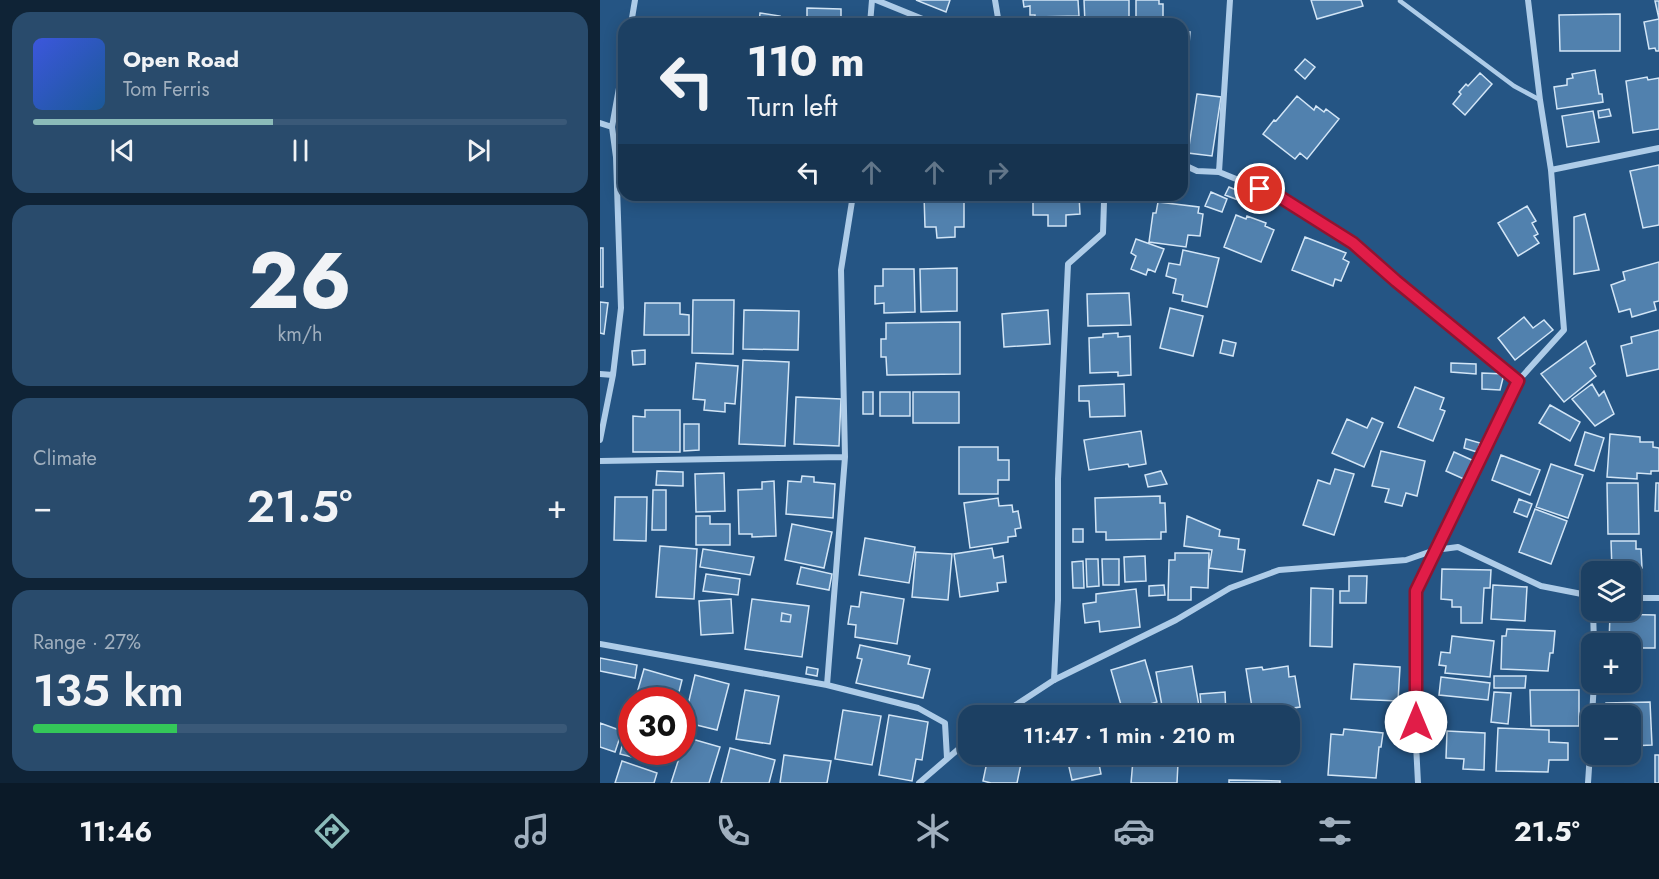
<!DOCTYPE html>
<meta charset="utf-8">
<style>
body{margin:0;font-family:Jost,sans-serif;background:#294b6c;color:#f1f3f6;height:100vh;display:flex;flex-direction:column;font-size:22px;white-space:nowrap}
*{box-sizing:border-box;margin:0}
p{font-size:20px;color:#a0afbe}
.icon{flex:none;width:33px;height:33px;fill:none;stroke:currentColor;stroke-width:2;stroke-linecap:round;stroke-linejoin:round}
.map{position:relative;flex:1;overflow:hidden}
.side{display:flex;flex-direction:column;gap:12px;padding:12px;background:#0f2336;width:600px}
.side>*{flex:none}
.hud{position:absolute;left:18px;top:18px;width:570px;height:183px;border-radius:18px;box-shadow:0 3px 15px #0003,0 0 0 2px #3a5978;background:#1c4063;color:#f1f3f6;overflow:hidden}
.fabs{position:absolute;left:981px;top:561px;display:grid;gap:12px}
.fabs a{display:grid;place-items:center;width:60px;height:60px;border-radius:12px;background:#1c4063;box-shadow:0 3px 15px #0003,0 0 0 2px #3a5978;font-size:30px}
.speed{position:absolute;left:18px;top:687px;display:flex;gap:12px;font-size:30px;font-weight:700;text-align:center}
.speed>*{display:grid;place-content:center;width:78px;height:78px;border-radius:50%;background:#1c4063;box-shadow:0 3px 15px #0003,0 0 0 2px #3a5978;line-height:1}
.speed .limit{border:9px solid #d22;background:#fff;color:#111}
.pin{position:absolute;display:grid;place-items:center;width:51px;height:51px;color:#fff;margin:-26px;border:3px solid #fff;border-radius:50%;box-shadow:0 2px 6px #0007}
.me{position:absolute;width:66px;margin:-33px;rotate:0deg;stroke-linejoin:round;filter:drop-shadow(0 0 4px #0008)}
.turn{display:flex;align-items:center;gap:21px;height:126px;padding:0 30px;font-size:27px}
.turn .icon{width:78px;height:78px;stroke-width:2.5}
.turn b{display:block;font-size:42px;line-height:51px}
.lanes{display:flex;align-items:center;height:57px;padding:0 30px;background:#0003;justify-content:center;gap:30px;direction:ltr}
.lanes .off{opacity:.35}
.big{font-size:45px;font-weight:600;line-height:1.1}
.side .card{flex:1;display:flex;flex-direction:column;justify-content:center;gap:9px;min-width:0;padding:0 21px;border-radius:18px;background:#294b6c}
.side .dial{align-items:center;gap:0}
.dial b{font-size:78px;line-height:1}
.song{display:flex;align-items:center;gap:18px}
.cover{width:72px;height:72px;border-radius:9px;background:linear-gradient(135deg,hsl(230 70% 55%),hsl(210 70% 35%))}
.played{height:6px;border-radius:3px;background:linear-gradient(90deg,#8bbbb9 45%,#3a5978 45%)}
.keys{display:flex;justify-content:space-around;direction:ltr}
.heat{display:flex;justify-content:space-between;align-items:center;font-size:33px;direction:ltr}
.charge{height:9px;border-radius:4px;background:linear-gradient(90deg,#34c759 27%,#3a5978 0)}
.trip{position:absolute;left:358px;top:705px;width:342px;height:60px;border-radius:18px;background:#1c4063;box-shadow:0 3px 15px #0003,0 0 0 2px #3a5978;font-weight:600;line-height:60px;text-align:center}
.menu{display:flex;height:96px;justify-content:space-around;align-items:center;background:#0b1a28;color:#a0afbe}
.menu .icon{width:42px;height:42px}
.menu .active{color:#8bbbb9}
.menu b{font-size:27px;color:#f1f3f6}
main{display:flex;flex:1;min-height:0}
.map>svg:first-child{display:block}
</style>
<main>
<section class="side">
<div class="card">
<div class="song"><i class="cover"></i><div><b>Open Road</b><p>Tom Ferris</p></div></div>
<div class="played"></div>
<div class="keys"><svg class="icon" aria-label="previous" viewBox="0 0 24 24"><path d="M18 5L8 12l10 7zM5 5v14"/></svg><svg class="icon" aria-label="pause" viewBox="0 0 24 24"><path d="M8 5v14M16 5v14"/></svg><svg class="icon" aria-label="next" viewBox="0 0 24 24"><path d="M6 5l10 7-10 7zM19 5v14"/></svg></div>
</div>
<div class="card dial"><b>26</b><p>km/h</p></div>
<div class="card"><p>Climate</p>
<div class="heat"><a>−</a><b class="big">21.5°</b><a>+</a></div>
</div>
<div class="card"><p>Range · 27%</p><b class="big">135 km</b><div class="charge"></div></div>
</section>
<div class="map">
<svg width="1059" height="783" viewBox="0 0 1059 783">
<rect width="100%" height="100%" fill="#255584"/>
<path fill="#5181ae" stroke="#d2e5f6" stroke-width="1.5" fill-rule="evenodd" d="M316 0H350L346 12Z
M423 0H478L479 16 435 17V15H430V6L424 7Z
M484 0H529V23L485 24Z
M536 0H559V4H563V24H536Z
M711 0H761L763 6 717 19Z
M1055 1H1059V51H1056L1055 48 1049 49 1044 22 1059 19Z
M207 8 241 9V24H207Z
M160 13 180 16 179 20 201 24H159Z
M1020 14V51H960L959 15Z
M582 31 590 32 586 81 582 80Z
M705 59 715 67 705 79 695 70Z
M995 70 999 94H1002L1003 102 957 109 954 87 967 85V79L973 78 972 74Z
M880 73 892 84 865 115 853 104 861 94 859 92 866 84 868 86Z
M1047 77 1048 80 1059 78V129L1033 133 1026 81Z
M597 94 621 97 612 156 588 153Z
M697 96 714 110 716 106 724 112 726 109 739 119 707 159 700 153 695 159 663 134 674 120 676 121Z
M1009 109 1011 116 999 118 998 111Z
M993 111 999 142 967 147 962 116Z
M1059 165V225L1043 228 1030 171Z
M629 187 641 192 638 200 625 195Z
M611 192 627 199 622 212 605 206Z
M324 195H364V227H355V237L337 238 336 227H325Z
M433 195H479L480 214 466 215V226H448V215H433Z
M558 202 599 207 598 213 603 214 600 236 588 235 586 247 549 242 553 213H556Z
M927 206 936 221 932 223 938 234 934 236 939 243 918 256 898 223Z
M985 214 999 270 974 274V217Z
M636 215 646 219 647 216 666 223 665 226 674 230 661 262 624 247Z
M705 237 746 253 743 259 749 262 741 281 735 279 733 286 692 270Z
M536 239 564 249 555 272 548 269 546 275 531 269 536 256 531 253Z
M0 248H3V287H0Z
M583 250 619 258 607 307 582 301 583 295 573 293 576 279 566 276 569 263 580 265Z
M1059 262V301L1054 302 1056 310 1032 317 1030 309 1019 312 1011 285 1025 280 1023 272Z
M357 268V311L321 312 320 269Z
M283 269H314L315 312 284 313V303L275 304V286H283Z
M529 293 531 325 488 326 487 294Z
M93 300H134L133 354 92 353Z
M0 302 8 303 4 334 0 333Z
M45 303H80V314L89 315V335H44Z
M570 308 603 316 593 356 560 348Z
M144 310 199 311 198 350 143 349Z
M448 310 450 344 404 347 402 314Z
M924 317 933 328 944 320 953 330 915 360 898 338Z
M360 322V374L287 375 286 357H281V339H286V323Z
M1059 330V369L1027 376 1021 346 1032 343 1031 337Z
M518 333V337L530 336 531 375 518 376V372L490 373 489 338 503 337V334Z
M623 340 636 343 633 356 620 353Z
M986 341 995 364 990 368 996 376 964 402 941 374Z
M45 350V364L33 365 32 351Z
M143 360 189 362 185 446 139 444Z
M96 363 138 366 135 404 125 403V412L104 410 105 400 93 399Z
M851 363 876 364V374L851 372Z
M882 373 904 374 900 390 882 389Z
M524 384 525 416 490 417 489 401H479V386Z
M992 384 999 396 1004 391 1014 414 995 426 972 399Z
M815 387 844 398 840 409 845 411 833 441 798 427Z
M263 392H273V414H263Z
M280 392H310V416H280Z
M313 392H359V423H313Z
M196 397 241 399 239 446 194 444Z
M950 405 980 422 970 441 939 423Z
M45 410H80V452H33V416L45 417Z
M772 418 783 423 764 467 732 453 747 419 767 428Z
M84 424H99V450L84 451Z
M541 431 546 464 529 467 528 464 489 470 484 440Z
M985 432 1004 438 994 471 975 465Z
M1010 434 1040 437V442H1053V447L1059 448V471H1051V474L1037 473V479L1007 477Z
M866 439 880 443 877 452 864 448Z
M359 447H398V460H409V480H398V494H359Z
M781 451 825 461 817 496 806 493 802 506 785 502 789 489 772 486Z
M854 452 874 461 866 480 846 471Z
M901 455 940 470 930 495 892 480Z
M951 464 983 475 968 518 936 507Z
M735 469 754 474 734 535 703 525 718 480 730 484Z
M57 471 83 472V486L56 485Z
M561 471 567 484 548 487 545 475Z
M124 473 125 511 96 512 95 474Z
M202 476 214 477V482L235 484 233 518 186 514 188 481 201 482Z
M174 481 176 536 152 537V534H139L138 490 162 489V482Z
M1007 483H1038L1039 534H1008Z
M1056 483H1059V511H1055Z
M53 490H66V530H52Z
M560 496V503H565L566 532H561V539L506 540V532H496L495 498Z
M15 497H47L46 541 14 540Z
M398 498 399 506 412 505 413 512 418 511 421 528 415 529 416 536 408 537V542L370 548 364 503Z
M919 499 932 504 927 517 914 512Z
M935 509 967 521 951 564 919 552Z
M96 516H110V524H130V545H96Z
M587 516 620 530 619 536 639 539 638 549 645 550 642 572 609 568 612 550 584 546Z
M192 524 232 532 224 568 185 560Z
M473 529H483V542H473Z
M265 538 315 547 309 583 259 575Z
M1011 541H1036V549H1041L1042 568 1012 570Z
M60 546 97 549 94 599 56 597Z
M392 548 394 558 403 556 406 582 397 583 398 591 360 597 354 554Z
M103 549 154 557 150 575 100 567Z
M316 552 352 554 348 600 312 597Z
M575 553H609L608 588 591 587V600H568L569 560H575Z
M545 556 546 581 525 582 524 557Z
M486 559H498L499 586 487 587Z
M502 559H519V585H503Z
M483 561 484 588H473L472 562Z
M201 567 232 574 229 590 197 584Z
M842 569 891 570 890 588H884L882 623H861V607H852V600L841 599Z
M106 574 140 579 138 595 103 591Z
M749 576H767L766 603H740V591H749Z
M564 585 565 595 549 596V586Z
M893 585 927 587 925 621 891 619Z
M711 588 733 589 732 647 710 646Z
M536 589 540 627 500 632 499 621 485 623 483 604 496 602V594Z
M261 592 304 599 297 644 255 637 256 625 248 624 251 606 259 607Z
M131 599 133 633 101 635 99 601Z
M152 599 209 606 202 657 145 649ZM182 613 191 615 190 622 181 621Z
M182 613 191 615 190 622 181 621Z
M1010 614 1055 615V648H1030V644H1009Z
M907 629 955 631 953 653H950L948 671 901 669 902 636H906Z
M852 636 894 641 890 677 845 673 846 666 839 665 841 652 850 653Z
M260 645 310 656 308 664 330 669 323 698 256 683 262 659 257 658Z
M0 658 37 665 35 678 0 671Z
M545 660 557 702 523 712 511 670Z
M754 664 800 667 798 701 751 699Z
M592 666 599 706 563 712 556 672Z
M688 666 689 677 695 676 700 707 653 714 646 669 662 667 663 670Z
M207 667 218 669 217 676 206 674Z
M44 669 82 680 77 700H35Z
M95 675 129 684 117 730 84 722Z
M894 676H926L925 688H894Z
M841 677 890 683 888 700 839 695Z
M145 690 179 696 170 744 136 739Z
M930 690H979V726H931Z
M625 692 626 715 602 716 600 694Z
M894 692 911 693 908 724 891 722Z
M1050 702 1052 745 1030 746V716H1006V703Z
M243 710 281 716 272 765 235 759Z
M289 715 328 722 322 760 316 759 312 781 279 775Z
M29 720 32 721V752H63L60 764 20 754Z
M0 723 22 731 15 752 0 747Z
M898 728 949 730V742L968 743V760H949L948 772 896 771Z
M744 729 783 733 781 747H779L776 778 728 775 731 734 743 735Z
M847 731 885 733 884 770 863 769 864 759 846 758Z
M85 737 120 747 109 783H71L81 752H82Z
M130 748 175 760 169 783H121Z
M402 754H423L417 783H391L383 781 388 757 401 760Z
M466 754H497L501 774 472 780Z
M549 754H566L565 762 578 763 577 783H531L533 760 549 761Z
M184 755 231 761 227 783H180Z
M1055 755H1059V783H1055Z
M22 761 57 773 54 783H15Z
M629 780 680 781V783H629Z"/>
<g fill="none" stroke-linecap="round" stroke-linejoin="round">
<path stroke="#aecce8" stroke-width="4.5" d="M800 1 914 86 940 100"/>
<path stroke="#aecce8" stroke-width="6" d="M276 0 335 24
M395 0 399 24
M31 24 35 0
M270 24 272 0
M0 123 12 127
M582 164 597 171 619 172 680 197 753 243 796 281 918 381
M951 170 1059 148
M619 172 630 0
M0 374 13 375
M0 440 13 375 21 308 16 157 12 127 24 60
M0 461 245 457
M1030 598H1059
M993 610 994 644
M0 644 227 685 318 708 345 723 347 758
M454 680 458 600V479L468 264 503 233 504 202 501 195
M227 685 245 457 241 270 253 195
M399 716 454 680 576 620 630 588 679 570 806 560 835 550 858 547 941 586 992 596
M992 716 994 682
M319 783 369 740
M818 783 816 744V591L918 381 964 330 951 170 940 100 928 0
M988 783 992 723"/>
</g>
<g fill="none" stroke-linecap="round" stroke-linejoin="round">
<g stroke="#92132f" stroke-width="15">
<path id="route" d="M660 189 680 197 753 243 796 281 918 381 816 591V722"/>
</g>
<use href="#route" stroke="#e11d48" stroke-width="10"/>
</g>
</svg>
<div class="fabs">
<a><svg class="icon" aria-label="layers" viewBox="0 0 24 24"><path d="M12 4l9 5-9 5-9-5zM3 14l9 5 9-5"/></svg></a>
<a>+</a>
<a>−</a>
</div>
<div class="speed"><div class="limit">30</div></div>
<div class="pin" style="left:660px;top:189px;background:#d93025"><svg class="icon" aria-label="arrive" viewBox="0 0 24 24"><path d="M6 21V4h12l-3 4 3 4H6"/></svg></div>
<svg class="me" style="left:816px;top:722px" viewBox="-20 -20 40 40"><circle r="19" fill="#fff"/><path d="M0-13L10 11 0 6-10 11z" fill="#e11d48"/></svg>
<div class="trip">11:47 · 1 min · 210 m</div>
<div class="hud">
<div class="turn"><svg class="icon" aria-label="left" viewBox="0 0 24 24"><path d="M17 20v-9H6M10 6l-5 5 5 5"/></svg><div><b>110 m</b>Turn left</div></div>
<div class="lanes"><svg class="icon" aria-label="left" viewBox="0 0 24 24"><path d="M17 20v-9H6M10 6l-5 5 5 5"/></svg><svg class="icon off" aria-label="ahead" viewBox="0 0 24 24"><path d="M12 20V5M6 11l6-6 6 6"/></svg><svg class="icon off" aria-label="ahead" viewBox="0 0 24 24"><path d="M12 20V5M6 11l6-6 6 6"/></svg><svg class="icon off" aria-label="right" viewBox="0 0 24 24"><path d="M7 20v-9h11M14 6l5 5-5 5"/></svg></div>
</div>
</div>
</main>
<nav class="menu">
<b>11:46</b>
<svg class="icon active" aria-label="directions" viewBox="0 0 24 24"><path d="M12 3l9 9-9 9-9-9zM9 14v-3h6M13 9l2 2-2 2"/></svg>
<svg class="icon" aria-label="music" viewBox="0 0 24 24"><path d="M9 18V5l10-2v13"/><circle cx="6" cy="18" r="3"/><circle cx="16" cy="16" r="3"/></svg>
<svg class="icon" aria-label="phone" viewBox="0 0 24 24"><path d="M5 4h4l2 5-3 2q2 4 5 5l2-3 5 2v4C11 20 4 13 5 4z"/></svg>
<svg class="icon" aria-label="climate" viewBox="0 0 24 24"><path d="M12 3v18M4 7l16 10M4 17L20 7"/></svg>
<svg class="icon" aria-label="car" viewBox="0 0 24 24"><path d="M5 17H2v-5l4-1 3-4h7l3 4 3 1v5h-3M9 17h6M6 11h13"/><circle cx="7" cy="17" r="2"/><circle cx="17" cy="17" r="2"/></svg>
<svg class="icon" aria-label="filters" viewBox="0 0 24 24"><path d="M4 7h16M4 17h16"/><circle cx="9" cy="7" r="2"/><circle cx="15" cy="17" r="2"/></svg>
<b>21.5°</b>
</nav>
